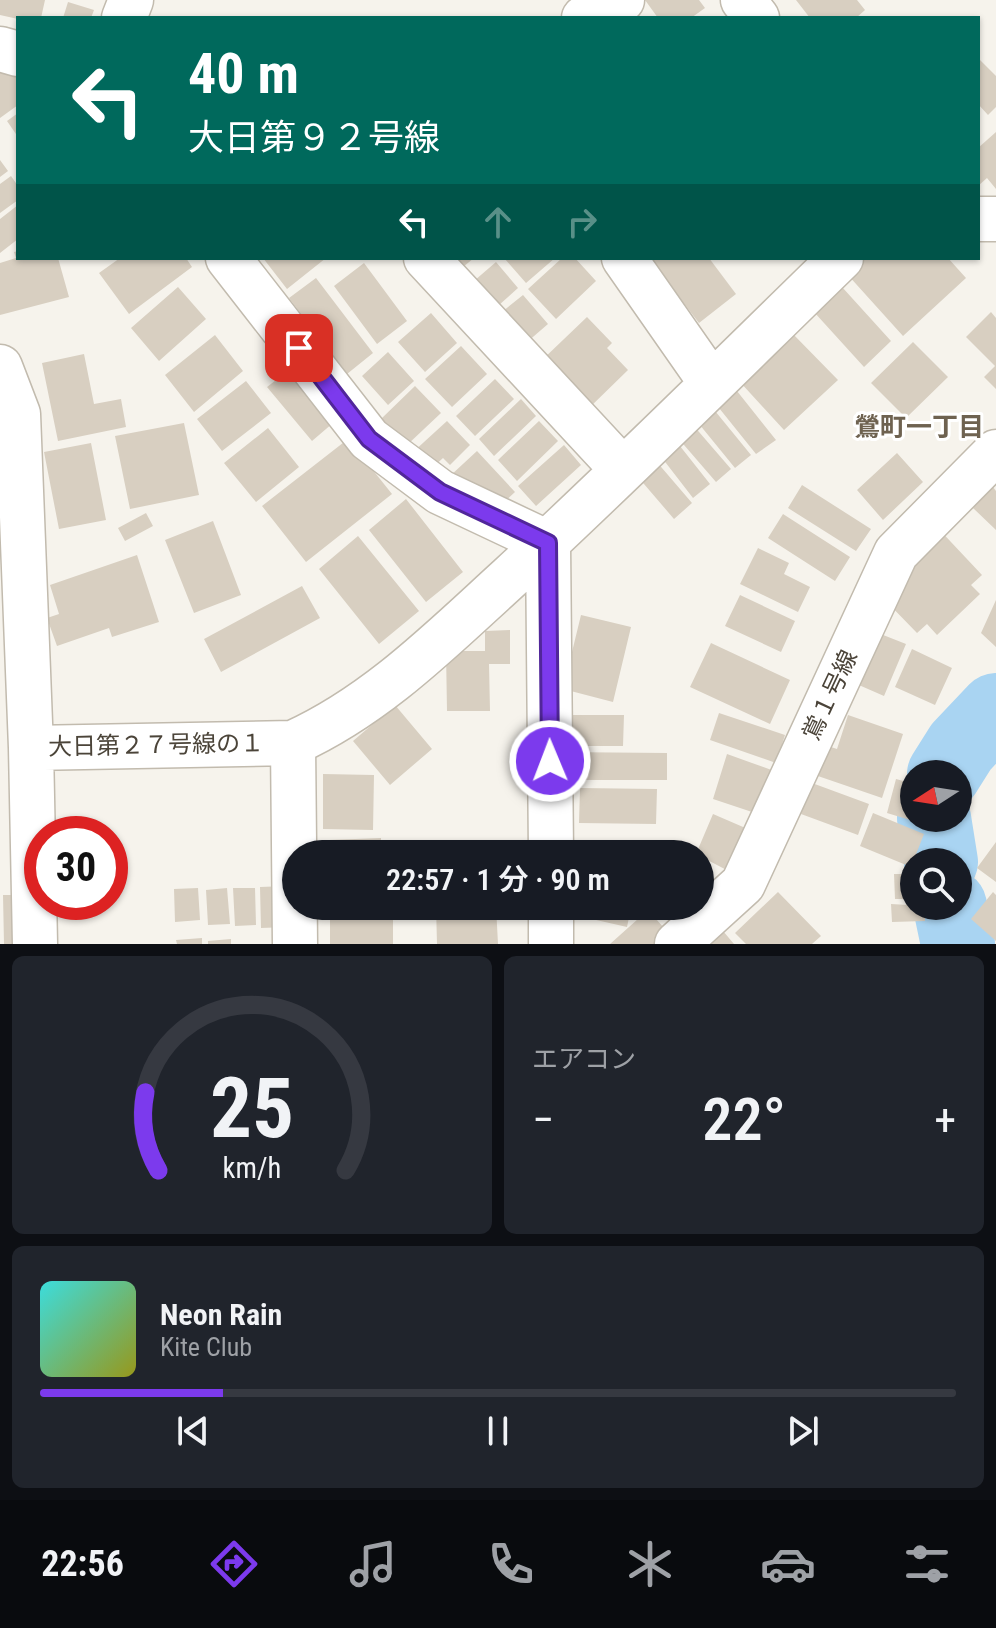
<!DOCTYPE html>
<html lang="ja">
<meta charset="utf-8">
<style>
body{margin:0;font-family:"Roboto Condensed","Noto Sans JP",sans-serif;background:#20242c;color:#f1f3f6;height:100vh;display:flex;flex-direction:column;font-size:30px;white-space:nowrap}
*{box-sizing:border-box;margin:0}
p{font-size:26px;color:#9ea1a6}
.icon{flex:none;width:44px;height:44px;fill:none;stroke:currentColor;stroke-width:2;stroke-linecap:round;stroke-linejoin:round}
.map{position:relative;height:944px;overflow:hidden}
.panel{display:flex;flex-direction:column;gap:12px;padding:12px;background:#0d0f14;flex:1}
.panel>*{flex:none}
.top-card{position:absolute;left:16px;top:16px;width:964px;height:244px;border-radius:0px;box-shadow:0 2px 6px #0004;background:#00695c;color:#fff;overflow:hidden}
.needle{width:52px;rotate:258deg}
.buttons{position:absolute;left:900px;top:760px;display:grid;gap:16px}
.buttons a{display:grid;place-items:center;width:72px;height:72px;border-radius:50%;background:#171b24;box-shadow:0 2px 6px #0004;font-size:40px}
.speed{position:absolute;left:24px;top:816px;display:flex;gap:16px;font-size:40px;font-weight:700;text-align:center}
.speed>*{display:grid;place-content:center;width:104px;height:104px;border-radius:50%;background:#171b24;box-shadow:0 2px 6px #0004;line-height:1}
.speed .limit{border:12px solid #d22;background:#fff;color:#111}
.pin{position:absolute;display:grid;place-items:center;width:68px;height:68px;color:#fff;margin:-34px;border-radius:16px;box-shadow:0 4px 12px #0006}
.me{position:absolute;width:88px;margin:-44px;rotate:359deg;stroke-linejoin:round;filter:drop-shadow(0 0 6px #0008)}
.turn{display:flex;align-items:center;gap:28px;height:168px;padding:0 40px;font-size:36px}
.turn .icon{width:104px;height:104px;stroke-width:2.5}
.turn b{display:block;font-size:56px;line-height:68px}
.lanes{display:flex;align-items:center;height:76px;padding:0 40px;background:#0003;justify-content:center;gap:40px;direction:ltr}
.lanes .off{opacity:.35}
.big{font-size:60px;font-weight:600;line-height:1.1}
.panel .tile{flex:1;display:flex;flex-direction:column;justify-content:center;gap:12px;min-width:0;padding:0 28px;border-radius:12px;background:#20242c}
.panel .dial{align-items:center;gap:0}
.dial svg{height:208px;overflow:visible;fill:none;stroke:#363941;stroke-width:7;stroke-linecap:round;text-anchor:middle}
.dial text{fill:#f1f3f6;stroke:none}
.song{display:flex;align-items:center;gap:24px}
.cover{width:96px;height:96px;border-radius:12px;background:linear-gradient(135deg,hsl(180 70% 55%),hsl(60 70% 35%))}
.played{height:8px;border-radius:4px;background:linear-gradient(90deg,#7c3aed 20%,#363941 20%)}
.keys{display:flex;justify-content:space-around;direction:ltr}
.heat{display:flex;justify-content:space-between;align-items:center;font-size:44px;direction:ltr}
.panel .tiles{flex:1;display:grid;gap:12px;grid-template-columns:1fr 1fr}
.tile:last-child{grid-column:span 2}
.trip{position:absolute;left:282px;top:840px;width:432px;height:80px;border-radius:40px;background:#171b24;box-shadow:0 2px 6px #0004;font-weight:600;line-height:80px;text-align:center}
.dock{display:flex;height:128px;justify-content:space-around;align-items:center;background:#090b0e;color:#9ea1a6}
.dock .icon{width:56px;height:56px}
.dock .on{color:#7c3aed}
.dock b{font-size:36px;color:#f1f3f6}
.map>svg:first-child{display:block}
</style>
<div class="map">
<svg width="996" height="944" viewBox="0 0 996 944">
<rect width="100%" height="100%" fill="#f6f3ec"/>
<g fill="none" stroke-linecap="round" stroke-linejoin="round">
<path stroke="#a9d4f2" stroke-width="74" d="M944 774 961 747 996 710
M934 818 941 862
M950 906 958 944"/>
</g>
<path fill="#d8cfc1" d="M0 0H45L41 18 18 19 0 15Z
M645 0H699L705 8 691 18H658Z
M796 0H857L865 10 856 18H810Z
M68 2 94 10 91 18H63Z
M978 58 996 76V107L988 115 978 104Z
M18 67V105L0 118V69Z
M18 113V137L7 121Z
M996 132V189L987 178 978 186V148Z
M0 160 8 171 0 177Z
M11 176 18 186V200L0 213V184Z
M18 205V239L0 253V219Z
M18 251V258H58L69 297 0 315V263L16 258 14 252Z
M120 258H186L192 267 129 314 99 273Z
M263 258H326L287 289Z
M456 258H474L463 267Z
M504 258H555L526 283Z
M562 258H575L596 281 556 319 528 289Z
M649 258H709L736 294 699 323Z
M864 258H948L966 278 903 336 847 274Z
M496 262 518 288 490 313 467 287Z
M364 263 407 321 377 344 334 286Z
M316 278 373 353 347 374 289 298Z
M178 287 206 319 159 361 131 328Z
M842 287 891 341 864 367 814 312Z
M523 295 548 324 519 349 493 319Z
M991 312 996 318V389L984 377 995 366 966 337Z
M431 313 457 343 425 372 398 342Z
M587 317 612 343 607 348 628 370 586 411 540 362Z
M792 333 838 380 784 430 740 382Z
M215 335 243 371 194 412 165 375Z
M913 342 948 377 906 418 871 383Z
M461 346 487 374 452 407 425 379Z
M388 352 414 381 388 405 362 376Z
M84 354 94 404 121 399 126 427 58 441 42 363Z
M289 370 333 423 312 441 267 387Z
M495 379 514 399 475 436 456 416Z
M246 381 271 413 222 451 197 419Z
M415 386 441 413 406 446 381 419Z
M733 386 776 440 756 454 715 403Z
M521 399 536 416 494 456 479 439Z
M711 406 751 455 735 468 695 419Z
M447 421 470 445 450 465 443 458 429 471 412 453Z
M539 421 558 441 517 481 498 460Z
M184 423 199 495 130 509 115 436Z
M693 425 731 469 716 482 678 438Z
M268 428 299 467 256 502 224 463Z
M348 439 392 494 306 562 262 506Z
M676 441 710 484 693 498 659 454Z
M91 443 106 520 59 529 44 452Z
M564 445 581 465 536 506 518 486Z
M477 451 515 492 499 507 450 476Z
M897 453 923 482 883 520 857 490Z
M656 461 692 503 674 519 638 477Z
M802 485 871 529 856 551 788 508Z
M993 487 996 491V530L973 508Z
M406 499 463 572 426 602 369 530Z
M146 513 153 526 125 541 118 528Z
M783 514 850 557 835 581 768 538Z
M213 521 241 595 194 613 165 540Z
M935 525 982 575 971 585 980 594 937 635 927 624 917 633 882 597 917 563 907 552Z
M358 536 419 611 379 644 319 569Z
M758 548 789 563 784 574 810 587 798 612 740 584Z
M137 555 159 622 112 637 109 628 57 646 47 618 59 614 50 585Z
M302 586 320 618 221 672 204 639Z
M740 595 795 621 781 652 725 626Z
M996 600V647L981 633Z
M581 615 631 627 613 702 563 689Z
M510 630V664H489L490 711H447L446 651H485V631Z
M873 631 906 644 884 696 852 682Z
M711 643 790 680 770 724 690 687Z
M912 649 952 668 935 705 895 687Z
M395 705 432 749 390 785 353 741Z
M719 713 785 735 776 763 710 740Z
M561 715H624L623 746H561Z
M848 715 903 734 882 798 815 775 825 745 837 749Z
M559 752 667 753V780H558Z
M727 754 777 772 764 816 713 799Z
M323 774 374 775 373 830 323 829Z
M896 779 914 784V818H921L920 823 887 813Z
M812 783 869 804 858 835 801 814Z
M580 788 657 789 656 824 579 823Z
M873 813 924 834 911 867 860 846Z
M713 814 757 833 738 876 696 854Z
M381 838V854H330L329 840Z
M641 841 688 853V854H638Z
M996 842V882L977 868Z
M624 843V854H588V844Z
M700 872 708 875 701 904H700Z
M894 874H914V899H895Z
M286 886 288 927 261 928 260 887Z
M198 888 200 920 175 922 174 889Z
M227 888 230 924 208 925 206 890Z
M233 888H255L256 925 235 926Z
M778 892 821 936 812 944H746L735 933Z
M993 892 996 895V941L971 919Z
M3 895H22L23 944H4Z
M891 904 925 906V921L892 922Z
M348 906H393V944H330V915H348Z
M436 906H496L498 944H437Z
M585 906 631 908 627 927 583 917Z
M644 906H701L697 921Z
M648 910 673 938 666 944H610Z
M723 931 734 944H709Z
M202 938V944H177L176 940Z
M231 939V944H208V941Z"/>
<g fill="none" stroke-linecap="round" stroke-linejoin="round">
<g stroke="#c2bbae" stroke-width="47">
<path id="minor" d="M743 0 757 18
M124 18 131 0
M584 18 622 0
M0 49 18 54
M978 219H996
M228 258 369 439 440 492 548 543
M426 258 623 470
M624 258 712 384
M0 367 18 414 31 748 293 743C377 705 442 639 509 578 622 474 731 365 841 258
M548 543 551 854
M293 743 295 944
M31 748 35 944
M551 906V944
M677 944 743 884 896 553 996 452"/>
</g>
<use href="#minor" stroke="#fff" stroke-width="44"/>
</g>
<g fill="none" stroke-linecap="round" stroke-linejoin="round">
<g stroke="#51269a" stroke-width="20">
<path id="route" d="M299 348 369 439 440 492 548 543 550 761"/>
</g>
<use href="#route" stroke="#7c3aed" stroke-width="14"/>
</g>
<g text-anchor="middle" dominant-baseline="central" stroke-width="6" stroke-linejoin="round" paint-order="stroke">
<g font-size="24" fill="#4b4439" stroke="#fff">
<text transform="translate(830 695) rotate(-65)">鴬１号線</text>
<text transform="translate(156 745) rotate(-1)">大日第２７号線の１</text>
</g>
<g font-size="26" font-weight="bold" fill="#6e6250" stroke="#fff">
<text x="919" y="427">鶯町一丁目</text>
</g>
</g>
</svg>
<div class="buttons">
<a><svg class="needle" viewBox="-14 -14 28 28"><path d="M0-13l5 13h-10z" fill="#e53935"/><path d="M0 13l5-13h-10z" fill="#9ea1a6"/></svg></a>
<a><svg class="icon" aria-label="search" viewBox="0 0 24 24"><circle cx="10" cy="10" r="6"/><path d="M15 15l6 6"/></svg></a>
</div>
<div class="speed"><div class="limit">30</div></div>
<div class="pin" style="left:299px;top:348px;background:#d93025"><svg class="icon" aria-label="arrive" viewBox="0 0 24 24"><path d="M6 21V4h12l-3 4 3 4H6"/></svg></div>
<svg class="me" style="left:550px;top:761px" viewBox="-20 -20 40 40"><circle r="17" fill="#7c3aed" stroke="#fff" stroke-width="3"/><path d="M0-11L8 9 0 5-8 9z" fill="#fff"/></svg>
<div class="trip">22:57 · 1 分 · 90 m</div>
<div class="top-card">
<div class="turn"><svg class="icon" aria-label="left" viewBox="0 0 24 24"><path d="M17 20v-9H6M10 6l-5 5 5 5"/></svg><div><b>40 m</b>大日第９２号線</div></div>
<div class="lanes"><svg class="icon" aria-label="left" viewBox="0 0 24 24"><path d="M17 20v-9H6M10 6l-5 5 5 5"/></svg><svg class="icon off" aria-label="ahead" viewBox="0 0 24 24"><path d="M12 20V5M6 11l6-6 6 6"/></svg><svg class="icon off" aria-label="right" viewBox="0 0 24 24"><path d="M7 20v-9h11M14 6l5 5-5 5"/></svg></div>
</div>
</div>
<section class="panel">
<div class="tiles">
<div class="tile dial"><svg viewBox="0 0 100 80">
<path d="M14 69A42 42 0 1 1 86 69"/>
<path d="M14 69A42 42 0 0 1 9 39" stroke="#7c3aed"/>
<text x="50" y="56" font-size="32" font-weight="700">25</text>
<text x="50" y="72" font-size="11">km/h</text>
</svg></div>
<div class="tile"><p>エアコン</p>
<div class="heat"><a>−</a><b class="big">22°</b><a>+</a></div>
</div>
<div class="tile">
<div class="song"><i class="cover"></i><div><b>Neon Rain</b><p>Kite Club</p></div></div>
<div class="played"></div>
<div class="keys"><svg class="icon" aria-label="previous" viewBox="0 0 24 24"><path d="M18 5L8 12l10 7zM5 5v14"/></svg><svg class="icon" aria-label="pause" viewBox="0 0 24 24"><path d="M8 5v14M16 5v14"/></svg><svg class="icon" aria-label="next" viewBox="0 0 24 24"><path d="M6 5l10 7-10 7zM19 5v14"/></svg></div>
</div>
</div>
</section>
<nav class="dock">
<b>22:56</b>
<svg class="icon on" aria-label="directions" viewBox="0 0 24 24"><path d="M12 3l9 9-9 9-9-9zM9 14v-3h6M13 9l2 2-2 2"/></svg>
<svg class="icon" aria-label="music" viewBox="0 0 24 24"><path d="M9 18V5l10-2v13"/><circle cx="6" cy="18" r="3"/><circle cx="16" cy="16" r="3"/></svg>
<svg class="icon" aria-label="phone" viewBox="0 0 24 24"><path d="M5 4h4l2 5-3 2q2 4 5 5l2-3 5 2v4C11 20 4 13 5 4z"/></svg>
<svg class="icon" aria-label="climate" viewBox="0 0 24 24"><path d="M12 3v18M4 7l16 10M4 17L20 7"/></svg>
<svg class="icon" aria-label="car" viewBox="0 0 24 24"><path d="M5 17H2v-5l4-1 3-4h7l3 4 3 1v5h-3M9 17h6M6 11h13"/><circle cx="7" cy="17" r="2"/><circle cx="17" cy="17" r="2"/></svg>
<svg class="icon" aria-label="filters" viewBox="0 0 24 24"><path d="M4 7h16M4 17h16"/><circle cx="9" cy="7" r="2"/><circle cx="15" cy="17" r="2"/></svg>
</nav>
